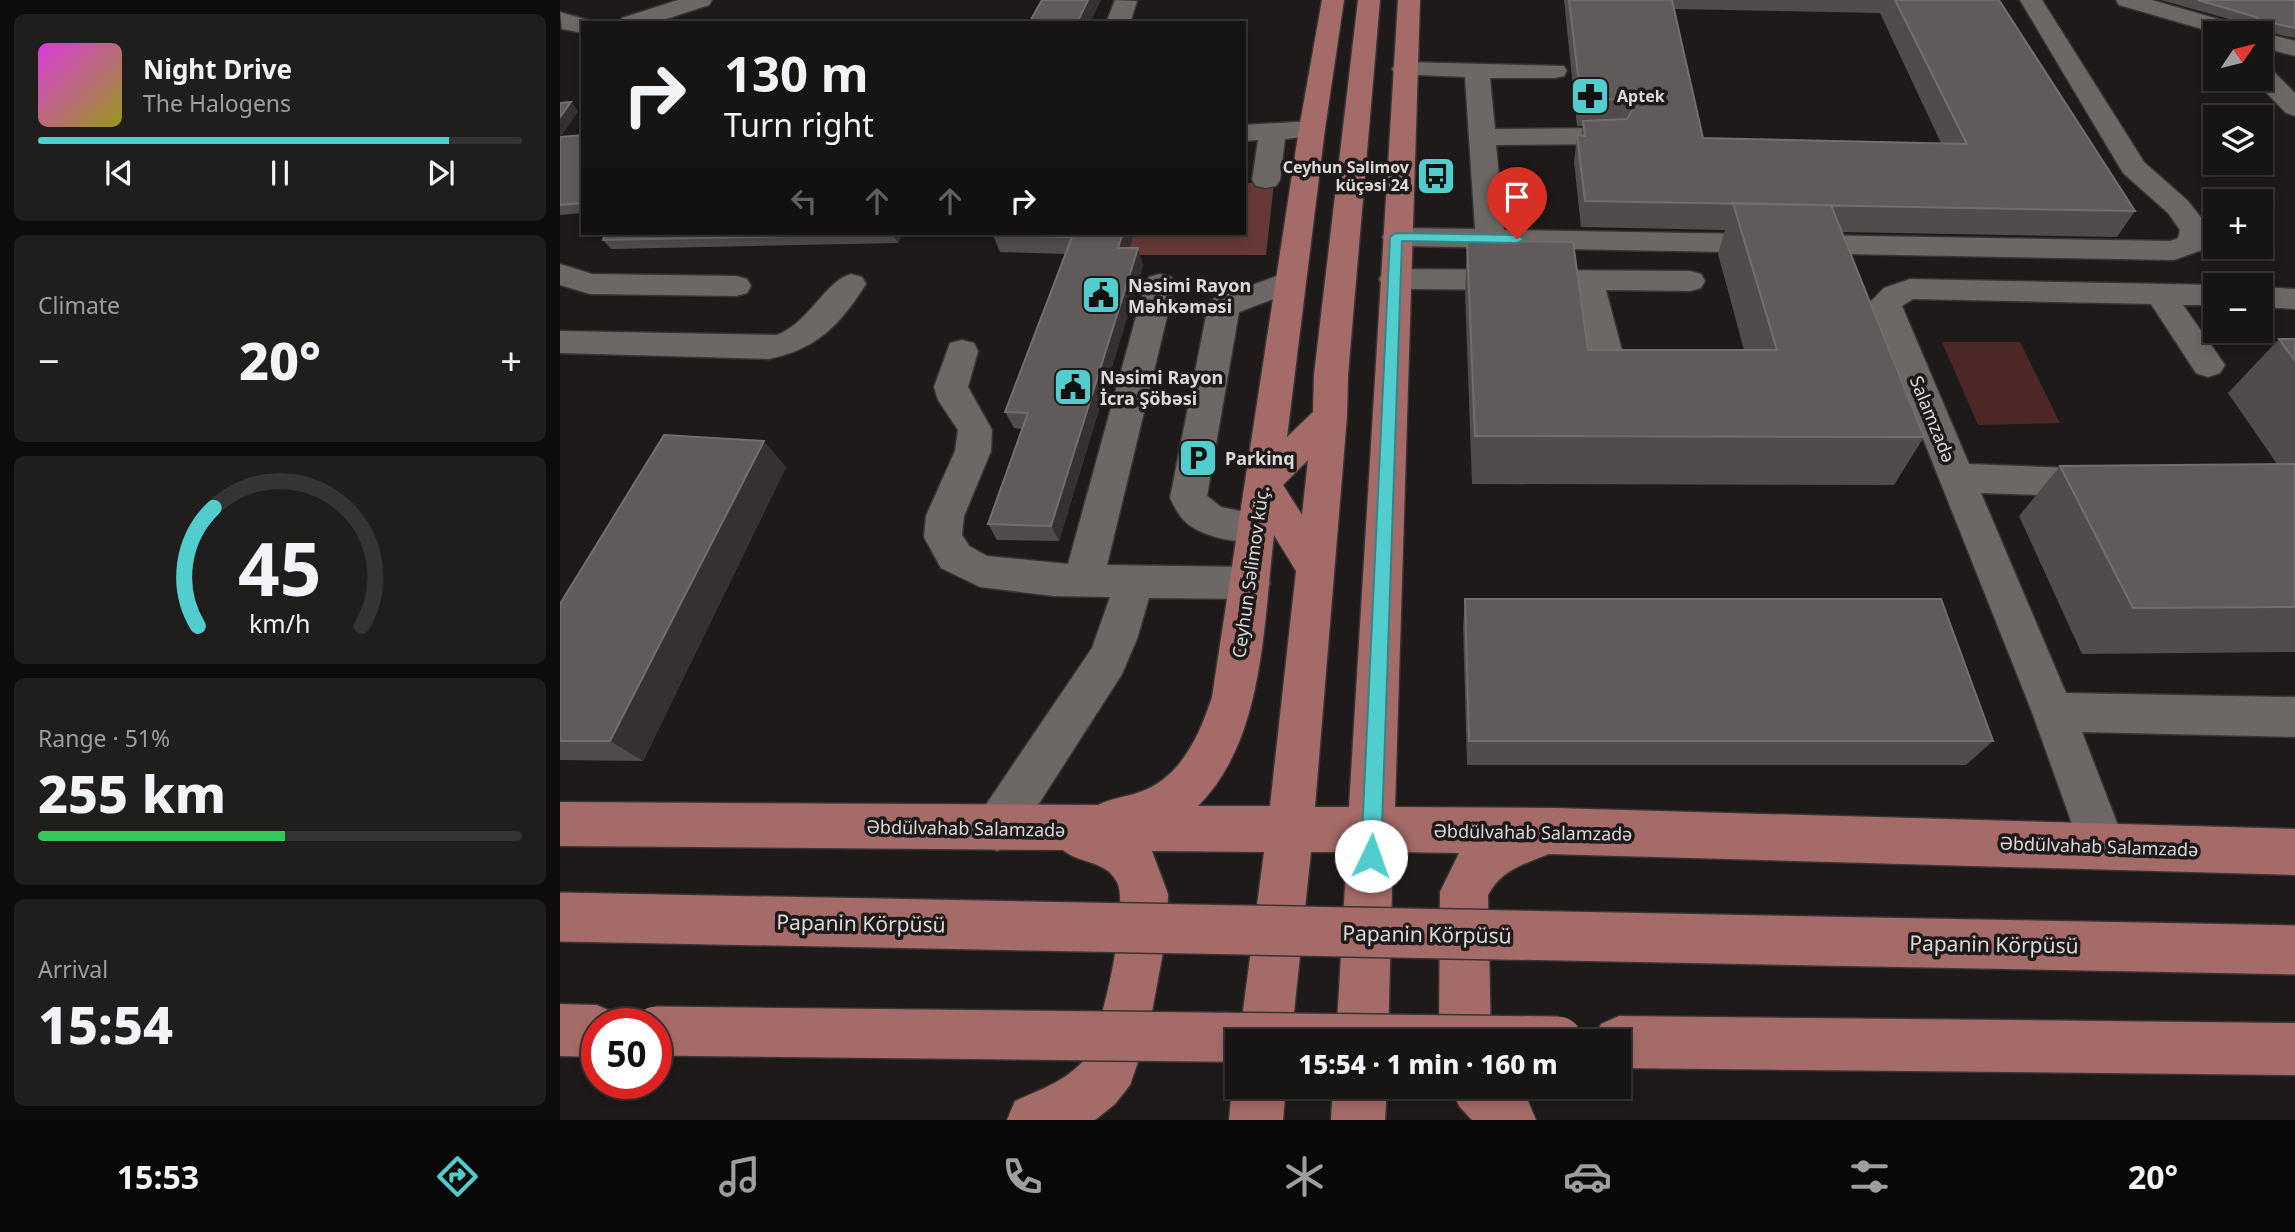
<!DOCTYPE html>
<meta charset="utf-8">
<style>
body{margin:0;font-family:"Noto Sans",sans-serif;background:#201d1d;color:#f1f3f6;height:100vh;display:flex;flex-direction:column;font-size:26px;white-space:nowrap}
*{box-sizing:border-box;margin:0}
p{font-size:23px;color:#9e9ea0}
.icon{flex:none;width:38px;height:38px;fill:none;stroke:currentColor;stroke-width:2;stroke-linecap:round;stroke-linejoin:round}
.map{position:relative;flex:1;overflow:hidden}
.panel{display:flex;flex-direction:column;gap:14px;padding:14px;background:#0d0b0b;width:560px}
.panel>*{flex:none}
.guide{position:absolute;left:21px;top:21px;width:665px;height:214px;border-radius:0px;box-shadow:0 4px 10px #0003,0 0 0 2px #363334;background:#171414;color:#f1f3f6;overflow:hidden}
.needle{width:46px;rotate:55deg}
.controls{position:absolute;left:1643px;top:21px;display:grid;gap:14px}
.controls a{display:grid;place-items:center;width:70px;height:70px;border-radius:0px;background:#171414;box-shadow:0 4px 10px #0003,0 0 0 2px #363334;font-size:35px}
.speed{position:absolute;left:21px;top:1008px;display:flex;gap:14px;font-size:35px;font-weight:700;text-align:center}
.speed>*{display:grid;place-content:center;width:91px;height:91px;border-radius:50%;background:#171414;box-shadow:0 4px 10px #0003,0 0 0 2px #363334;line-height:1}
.speed .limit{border:10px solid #d22;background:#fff;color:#111}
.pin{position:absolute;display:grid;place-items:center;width:60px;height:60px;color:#fff;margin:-72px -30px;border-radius:50% 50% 50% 0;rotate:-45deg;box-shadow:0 0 7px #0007}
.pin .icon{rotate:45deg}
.me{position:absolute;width:77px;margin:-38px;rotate:3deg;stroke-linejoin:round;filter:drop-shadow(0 0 5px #0008)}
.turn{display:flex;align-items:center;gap:24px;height:147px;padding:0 28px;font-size:32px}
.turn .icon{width:91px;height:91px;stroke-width:2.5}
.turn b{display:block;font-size:49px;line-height:60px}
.lanes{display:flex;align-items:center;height:66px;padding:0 28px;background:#0003;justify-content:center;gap:35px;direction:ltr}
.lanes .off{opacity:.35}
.big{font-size:52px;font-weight:800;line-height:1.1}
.panel .tile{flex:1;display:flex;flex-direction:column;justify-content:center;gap:10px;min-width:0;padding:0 24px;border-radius:10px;background:#201d1d}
.panel .dial{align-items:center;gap:0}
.dial svg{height:182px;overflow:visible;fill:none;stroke:#363334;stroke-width:7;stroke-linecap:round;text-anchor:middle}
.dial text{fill:#f1f3f6;stroke:none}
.song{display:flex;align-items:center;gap:21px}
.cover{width:84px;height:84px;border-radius:10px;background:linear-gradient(135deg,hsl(300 70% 55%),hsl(60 70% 35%))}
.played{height:7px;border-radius:4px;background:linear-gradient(90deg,#52cdce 85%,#363334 85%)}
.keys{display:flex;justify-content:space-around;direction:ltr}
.heat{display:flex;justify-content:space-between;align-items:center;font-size:38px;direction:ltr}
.charge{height:10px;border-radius:5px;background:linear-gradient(90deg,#34c759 51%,#363334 0)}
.trip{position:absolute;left:665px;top:1029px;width:406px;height:70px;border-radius:0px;background:#171414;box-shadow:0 4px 10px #0003,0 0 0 2px #363334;font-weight:800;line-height:70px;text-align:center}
.tabs{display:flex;height:112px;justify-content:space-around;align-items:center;background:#090808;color:#9e9ea0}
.tabs .icon{width:49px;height:49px}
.tabs .current{color:#52cdce}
.tabs b{font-size:32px;color:#f1f3f6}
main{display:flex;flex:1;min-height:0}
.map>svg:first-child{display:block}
</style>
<main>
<section class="panel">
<div class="tile">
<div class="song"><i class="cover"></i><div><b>Night Drive</b><p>The Halogens</p></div></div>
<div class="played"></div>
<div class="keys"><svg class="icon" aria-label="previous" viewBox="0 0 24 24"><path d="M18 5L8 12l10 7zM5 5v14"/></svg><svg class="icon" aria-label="pause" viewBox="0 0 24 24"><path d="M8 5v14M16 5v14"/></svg><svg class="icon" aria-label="next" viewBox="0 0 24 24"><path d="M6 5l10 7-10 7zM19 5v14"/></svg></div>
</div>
<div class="tile"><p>Climate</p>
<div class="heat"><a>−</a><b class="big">20°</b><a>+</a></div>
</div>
<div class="tile dial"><svg viewBox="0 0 100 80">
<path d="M14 69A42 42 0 1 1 86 69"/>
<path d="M14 69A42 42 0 0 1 21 17" stroke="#52cdce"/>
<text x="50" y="56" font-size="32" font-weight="700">45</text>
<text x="50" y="72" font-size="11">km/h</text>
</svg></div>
<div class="tile"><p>Range · 51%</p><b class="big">255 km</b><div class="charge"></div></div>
<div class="tile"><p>Arrival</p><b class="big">15:54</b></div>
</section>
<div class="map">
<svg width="1735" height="1120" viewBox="0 0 1735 1120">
<rect width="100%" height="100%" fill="#1f1a1a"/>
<path fill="#4d2725" d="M1382 342H1460L1500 423 1418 425Z"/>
<path fill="#663937" d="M684 183H714L706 255H567L574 233H684Z"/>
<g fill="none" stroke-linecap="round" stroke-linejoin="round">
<g stroke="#383434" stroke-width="3">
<path id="minor" d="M118 0H152L149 5 94 23H58L62 18Z
M555 0 577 1 570 23H546Z
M1460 0H1482L1584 162 1628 201 1650 229 1642 250 1614 260 837 246 827 244 822 237 827 230 837 228 915 229 905 77 835 74 832 69 835 64 844 62 1004 66 1007 71 1004 76 995 78H930L935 129 1053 128 1062 130 1066 136 1062 142 1053 144 936 145 944 230 1610 241 1618 238 1620 230 1608 213 1563 173Z
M1556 0H1592L1689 28 1693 33H1656L1559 5Z
M0 12 31 21 33 23H23V33L2 29Z
M1701 32 1735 41V56L1701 47V33H1695Z
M1701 66 1710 68 1735 93V116L1726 113 1693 79H1701Z
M752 121 761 123 765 129 761 135 725 139 720 180 716 186 706 188 696 186 692 180 698 140 684 141V125Z
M0 264 32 274 176 276 187 279 191 286 187 293 176 296 30 294 0 285Z
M834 269 1130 271 1141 274 1145 281 1141 288 1130 291 1046 290 1069 377 1064 385 1052 389 1040 385 1035 377 1015 290 834 289 823 286 819 279 823 272Z
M731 271 742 274 746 281 742 288 679 312 647 496 661 507 709 517 715 528 709 539C687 546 649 539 629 525 620 518 615 508 610 498L648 306 653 299Z
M291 274 302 277 306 284C280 325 257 349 209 359L0 353V331L217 335C250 322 265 281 291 274Z
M600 274 611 277 615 284 547 565 690 567 704 571 710 583 704 595 690 599 589 598 577 639 562 674 453 844 437 851 421 844 414 828 421 812 532 648 550 597 494 596 420 587 381 568 364 537 366 516 395 451 398 430 378 400 374 387 390 343 402 340 414 343 418 351 408 387 432 430 431 451 404 516 402 535 409 546 427 556 508 564 585 284 589 277Z
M1350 279 1658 285H1656V305H1623L1665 365 1660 373 1648 377 1636 373 1591 304 1353 299 1342 306 1409 464 1538 469 1551 473 1556 483 1551 493 1538 497 1421 493 1506 693 1735 697V737L1522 732 1566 846 1559 862 1543 869 1527 862 1520 846 1472 712 1309 303 1324 288Z
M1701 287 1735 289V309L1701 307Z"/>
</g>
<g stroke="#383434" stroke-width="3">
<path id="major" d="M762 0H784L765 129 727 437 753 412 754 375 798 0H820L788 375 787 416 755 807H789L838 0H860L835 807 995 808 1735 829V875L989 854C964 864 941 870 928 895L931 1041H879L880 892 899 853 833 852 828 1041H776L787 852H751L731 1041H679L704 852 592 851 608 894 607 931 588 1033 570 1085 555 1104 535 1120H447L455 1101C480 1090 506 1081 524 1060 541 1039 570 906 557 882 546 860 519 864 503 850L0 846V802L538 805C551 798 566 797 580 792 621 778 640 734 652 697L739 129ZM748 460 742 515 723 485ZM714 535 736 571 710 806H638C705 739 703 624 714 535Z
M0 1004 37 1005 55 1013 60 1024H37V1057L0 1056Z
M1059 1016 1735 1023V1075L1059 1068V1041H1033L1041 1024Z
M677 1075V1087H726L723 1120H669L672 1087Z
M773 1087H827L825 1120H771Z
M891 1087H955L968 1101 976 1120H912L899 1106Z"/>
</g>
<use href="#minor" fill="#6d6766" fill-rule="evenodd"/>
<use href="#major" fill="#a56b68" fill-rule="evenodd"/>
<g stroke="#383434" stroke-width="52" stroke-linecap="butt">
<path id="major-bridge" d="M0 917 1735 950
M96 1031 998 1041"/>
</g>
<use href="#major-bridge" stroke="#a56b68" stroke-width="49"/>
</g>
<path fill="#514b4b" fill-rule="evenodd" d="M1004 0H1439L1575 211 1557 237 1282 232 1364 437 1334 485 912 484 905 292 907 241 1028 350H1184L1158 254 1165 230 1021 227 1014 162 1017 135H1021L1023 126H1017ZM1114 9 1320 13 1381 143 1143 138Z
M1601 0H1735V38L1693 29 1690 25Z
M11 102 18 111 0 137 23 135V213L0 215V103Z
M343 233 338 243 51 249 43 240Z
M574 233 569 248 583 265 499 541 437 540 428 524 462 429 454 428 445 412 506 254 440 252 433 235Z
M1719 339H1735V652L1522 654 1459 516 1500 466 1717 464 1668 393Z
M226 467 83 761 0 760V604Z
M905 599 1433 741 1406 765H907L903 627Z"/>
<path fill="#363131" d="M528 0H541L530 23H517Z
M11 102 18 111 0 137V117Z
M334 233H343L338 243 333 234Z
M563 233H574L564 265 558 248Z
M578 248 583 265 499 541 491 526Z
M204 441 226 467 83 761 50 741Z"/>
<path fill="#605a5a" stroke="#736e6e" stroke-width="2" d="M482 0H528L517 23H469Z
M1009 0H1112L1143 138 1407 144 1335 0H1439L1575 211 1025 201 1017 135 1025 136 1023 121 1067 119 1073 109 1067 101 1058 99 1021 100Z
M1638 0H1735V28L1699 20 1696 17Z
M11 102 0 117V103Z
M23 135V203L0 205V137Z
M1173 203 1271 205 1364 437 915 436 907 241 1013 242 1028 350H1217Z
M45 233H334L333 234 43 240Z
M434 233H563L558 248H578L491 526 428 524 468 413 445 412 512 237 433 235Z
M1719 339H1735V361Z
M104 435 204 441 50 741H0V604Z
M1735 464V607L1573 608 1500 466Z
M905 599H1381L1433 741H909Z"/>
<path fill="#52cdce" stroke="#358586" stroke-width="2" d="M836 233 957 235 964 239 957 243 842 241 821 856 818 863 811 866 804 863 801 856 830 237Z"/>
<defs>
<g id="pharmacy-square" transform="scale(2.0125)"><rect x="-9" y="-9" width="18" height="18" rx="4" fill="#52cdce" stroke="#1f1a1a"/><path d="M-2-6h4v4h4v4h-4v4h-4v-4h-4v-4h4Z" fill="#111"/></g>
<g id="bus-square" transform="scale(2.0125)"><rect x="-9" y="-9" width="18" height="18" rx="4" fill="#52cdce" stroke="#1f1a1a"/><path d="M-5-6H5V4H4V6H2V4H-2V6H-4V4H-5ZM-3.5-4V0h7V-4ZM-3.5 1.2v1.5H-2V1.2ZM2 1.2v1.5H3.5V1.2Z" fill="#111"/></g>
<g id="civic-square" transform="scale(2.0125)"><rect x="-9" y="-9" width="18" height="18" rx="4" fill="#52cdce" stroke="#1f1a1a"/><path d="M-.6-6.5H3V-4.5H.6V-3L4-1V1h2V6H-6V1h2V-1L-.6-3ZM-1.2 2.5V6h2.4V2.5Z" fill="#111"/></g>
<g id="parking-square" transform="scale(2.0125)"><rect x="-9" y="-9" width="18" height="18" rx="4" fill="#52cdce" stroke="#1f1a1a"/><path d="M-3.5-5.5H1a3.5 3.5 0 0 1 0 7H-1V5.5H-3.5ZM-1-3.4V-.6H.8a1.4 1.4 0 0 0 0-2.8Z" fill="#111"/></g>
</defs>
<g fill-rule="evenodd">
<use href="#pharmacy-square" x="1030" y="96"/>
<use href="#bus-square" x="876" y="176"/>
<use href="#civic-square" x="541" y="295"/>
<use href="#civic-square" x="513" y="387"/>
<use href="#parking-square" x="638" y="458"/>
</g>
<g text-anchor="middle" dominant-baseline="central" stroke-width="7" stroke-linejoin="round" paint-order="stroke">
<g font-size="16" font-weight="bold" fill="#ddd9d9" stroke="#1f1a1a" text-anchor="start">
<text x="1057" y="96">Aptek</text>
<text x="849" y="167" text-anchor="end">Ceyhun Səlimov<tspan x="849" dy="18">küçəsi 24</tspan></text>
</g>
<g font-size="18" font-weight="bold" fill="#ddd9d9" stroke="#1f1a1a" text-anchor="start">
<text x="568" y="285">Nəsimi Rayon<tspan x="568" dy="21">Məhkəməsi</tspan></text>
<text x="540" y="377">Nəsimi Rayon<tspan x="540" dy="21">İcra Şöbəsi</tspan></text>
<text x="665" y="458">Parkinq</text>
</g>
<g font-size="18" fill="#ddd9d9" stroke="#1f1a1a">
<text transform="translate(1373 419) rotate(68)">Salamzadə</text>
<text transform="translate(690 572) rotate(-82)">Ceyhun Səlimov küç.</text>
<text transform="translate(406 828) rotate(1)">Əbdülvahab Salamzadə</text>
<text transform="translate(973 832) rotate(1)">Əbdülvahab Salamzadə</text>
<text transform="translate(1539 846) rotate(2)">Əbdülvahab Salamzadə</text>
</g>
<g font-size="21" fill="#ddd9d9" stroke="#1f1a1a">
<text transform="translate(301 923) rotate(1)">Papanin Körpüsü</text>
<text transform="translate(867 934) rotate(1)">Papanin Körpüsü</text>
<text transform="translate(1434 944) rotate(1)">Papanin Körpüsü</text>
</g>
</g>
</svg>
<div class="controls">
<a><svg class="needle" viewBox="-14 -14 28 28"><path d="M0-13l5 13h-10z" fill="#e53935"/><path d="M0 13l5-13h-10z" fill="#9e9ea0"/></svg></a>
<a><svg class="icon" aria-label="layers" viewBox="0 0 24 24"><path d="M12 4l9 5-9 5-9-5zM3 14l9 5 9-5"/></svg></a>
<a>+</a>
<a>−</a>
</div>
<div class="speed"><div class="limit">50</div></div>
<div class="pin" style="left:957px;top:239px;background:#d93025"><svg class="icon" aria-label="arrive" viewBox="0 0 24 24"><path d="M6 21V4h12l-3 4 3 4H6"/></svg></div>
<svg class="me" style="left:811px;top:856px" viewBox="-20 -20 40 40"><circle r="19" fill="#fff"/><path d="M0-13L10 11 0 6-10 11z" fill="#52cdce"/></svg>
<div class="trip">15:54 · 1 min · 160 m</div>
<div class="guide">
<div class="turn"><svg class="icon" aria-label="right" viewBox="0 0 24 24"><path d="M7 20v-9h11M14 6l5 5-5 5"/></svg><div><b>130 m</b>Turn right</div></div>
<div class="lanes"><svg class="icon off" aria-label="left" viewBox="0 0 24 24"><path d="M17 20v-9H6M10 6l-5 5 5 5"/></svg><svg class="icon off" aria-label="ahead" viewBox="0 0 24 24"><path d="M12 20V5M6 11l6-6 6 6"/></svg><svg class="icon off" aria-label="ahead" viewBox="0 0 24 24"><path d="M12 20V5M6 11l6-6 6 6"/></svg><svg class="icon" aria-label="right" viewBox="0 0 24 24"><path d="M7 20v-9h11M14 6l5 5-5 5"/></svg></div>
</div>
</div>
</main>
<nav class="tabs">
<b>15:53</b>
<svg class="icon current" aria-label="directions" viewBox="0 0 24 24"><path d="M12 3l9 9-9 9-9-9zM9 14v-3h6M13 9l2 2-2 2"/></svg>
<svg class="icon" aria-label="music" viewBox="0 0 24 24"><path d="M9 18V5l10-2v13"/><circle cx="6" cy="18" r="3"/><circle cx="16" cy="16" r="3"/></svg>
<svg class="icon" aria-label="phone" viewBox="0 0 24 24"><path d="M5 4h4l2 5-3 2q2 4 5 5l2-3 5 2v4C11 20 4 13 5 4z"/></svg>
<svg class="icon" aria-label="climate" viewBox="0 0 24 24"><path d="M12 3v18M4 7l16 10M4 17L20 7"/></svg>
<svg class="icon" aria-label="car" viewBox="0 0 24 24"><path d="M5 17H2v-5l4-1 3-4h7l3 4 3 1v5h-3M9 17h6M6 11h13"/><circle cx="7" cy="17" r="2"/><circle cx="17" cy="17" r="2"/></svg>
<svg class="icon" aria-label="filters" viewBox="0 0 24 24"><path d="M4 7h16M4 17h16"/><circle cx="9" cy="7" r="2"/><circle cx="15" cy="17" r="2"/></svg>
<b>20°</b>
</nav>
